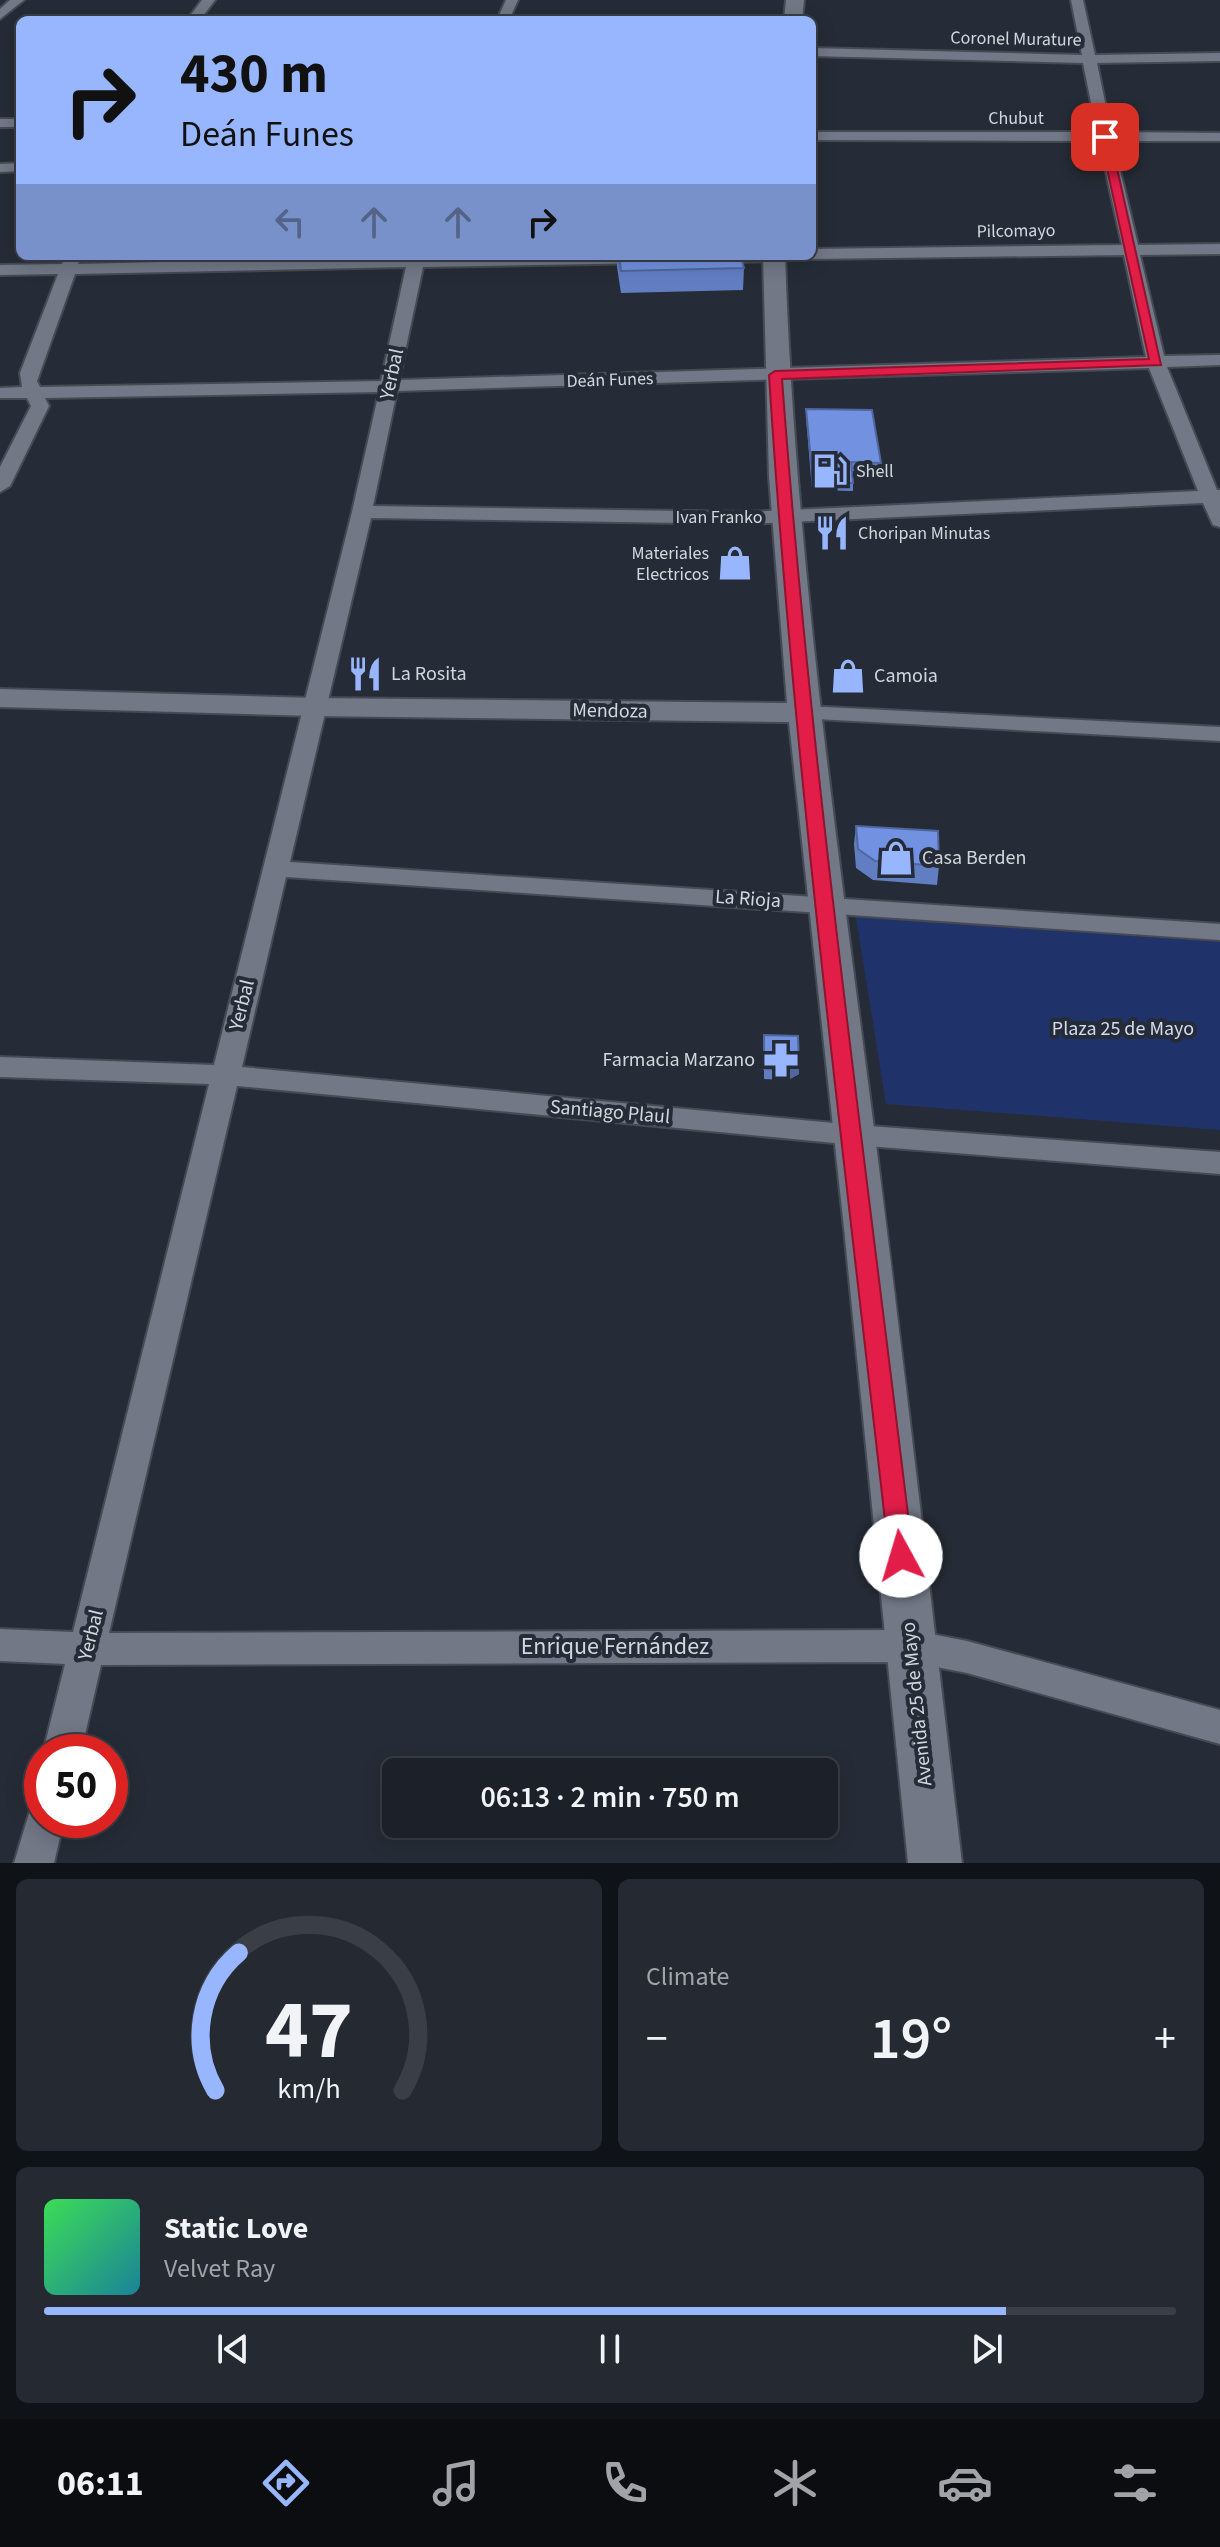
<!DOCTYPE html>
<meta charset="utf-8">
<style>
body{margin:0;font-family:"Source Sans 3",sans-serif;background:#252931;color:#f1f3f6;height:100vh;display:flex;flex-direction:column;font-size:30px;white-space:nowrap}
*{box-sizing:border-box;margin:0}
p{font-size:26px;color:#a0a3a8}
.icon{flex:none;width:44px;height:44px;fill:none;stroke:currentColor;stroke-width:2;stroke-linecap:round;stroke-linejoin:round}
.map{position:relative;height:1863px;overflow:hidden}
.panel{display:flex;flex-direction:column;gap:16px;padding:16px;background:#0f1217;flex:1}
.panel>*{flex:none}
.banner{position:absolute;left:16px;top:16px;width:800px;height:244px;border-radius:12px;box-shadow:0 4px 20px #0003,0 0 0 2px #3a3e46;background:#97b6fd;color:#111;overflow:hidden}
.speed{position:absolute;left:24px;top:1734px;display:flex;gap:16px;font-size:40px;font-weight:700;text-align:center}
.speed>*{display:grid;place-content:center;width:104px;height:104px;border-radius:50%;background:#1c2129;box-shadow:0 4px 20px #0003,0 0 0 2px #3a3e46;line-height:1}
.speed .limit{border:12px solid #d22;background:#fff;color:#111}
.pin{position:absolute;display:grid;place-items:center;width:68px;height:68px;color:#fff;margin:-34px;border-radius:16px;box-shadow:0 4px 12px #0006}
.me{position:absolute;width:88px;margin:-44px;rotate:354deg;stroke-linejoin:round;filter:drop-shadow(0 0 6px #0008)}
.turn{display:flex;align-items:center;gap:28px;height:168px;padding:0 32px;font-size:36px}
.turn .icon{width:104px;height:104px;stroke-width:2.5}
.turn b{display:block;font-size:56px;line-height:68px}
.lanes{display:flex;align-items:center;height:76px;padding:0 32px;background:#0003;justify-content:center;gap:40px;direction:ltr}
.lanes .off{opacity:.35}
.big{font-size:60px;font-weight:600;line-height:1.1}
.panel .widget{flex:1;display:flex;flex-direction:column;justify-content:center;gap:12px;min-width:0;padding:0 28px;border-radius:12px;background:#252931}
.panel .dial{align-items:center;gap:0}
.dial svg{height:208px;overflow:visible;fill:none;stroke:#3a3e46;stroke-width:7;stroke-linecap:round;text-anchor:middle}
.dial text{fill:#f1f3f6;stroke:none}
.song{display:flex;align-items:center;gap:24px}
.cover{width:96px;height:96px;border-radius:12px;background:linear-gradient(135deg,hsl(130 70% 55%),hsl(190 70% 35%))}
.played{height:8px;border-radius:4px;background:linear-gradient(90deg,#97b6fd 85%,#3a3e46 85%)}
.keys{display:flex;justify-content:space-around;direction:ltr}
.heat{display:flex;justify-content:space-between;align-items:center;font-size:44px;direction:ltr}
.panel .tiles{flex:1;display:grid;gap:16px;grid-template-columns:1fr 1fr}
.widget:last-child{grid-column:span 2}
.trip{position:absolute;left:382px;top:1758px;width:456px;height:80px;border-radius:12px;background:#1c2129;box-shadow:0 4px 20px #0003,0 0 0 2px #3a3e46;font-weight:600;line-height:80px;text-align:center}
.tab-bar{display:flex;height:128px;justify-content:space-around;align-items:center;background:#0b0d10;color:#a0a3a8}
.tab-bar .icon{width:56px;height:56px}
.tab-bar .current{color:#97b6fd}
.tab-bar b{font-size:36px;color:#f1f3f6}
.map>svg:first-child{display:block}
</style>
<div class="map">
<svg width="1220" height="1863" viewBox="0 0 1220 1863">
<rect width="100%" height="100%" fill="#262c37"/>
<path fill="#1f336a" d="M856 917 1220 942V1130L886 1104Z"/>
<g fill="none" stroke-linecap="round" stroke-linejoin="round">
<g stroke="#464a54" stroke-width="4">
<path id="street" d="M10 0H24L0 19V9Z
M202 0H215L200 20H187Z
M506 0H518L509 20H497Z
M1071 0H1083L1095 55 1220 53V61L1097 63 1111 132 1220 133V141H1113L1138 245 1220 244V254L1140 255 1164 356 1220 355V365L1167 367 1217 490H1220V527L1213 525 1203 503 748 524 371 518 290 862 1220 924V940L286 877 242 1067 855 1125 1220 1152V1174L855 1145 237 1086 109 1633 911 1630 967 1641 1220 1710V1744L967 1673 911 1662 101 1665 81 1752H43L65 1664 0 1661V1629L73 1632 209 1084 0 1077V1057L214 1065 352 512 379 392 45 398 49 406 10 486 0 492V467L31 406 27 398H0V388L22 387 20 373 58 274 0 275V265L62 264 65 256H81L78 264 409 256 661 258 653 263 423 267 399 380 1146 357 1124 255 812 259 805 256H812V249L1122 245 1099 141 812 140V132H1097L1083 63 812 56V48L1082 55ZM406 267 381 381 40 387 37 381 75 274ZM1149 368 1198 491 748 512 373 506 397 391Z
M0 119H20V127H0Z
M20 163V171L0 172V164Z
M701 256H776L768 261 708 263 702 261Z
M806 706 1220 727V741L798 718 795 713 798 708Z
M42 1803V1820H64L54 1863H14L31 1807Z"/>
</g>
<g stroke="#464a54" stroke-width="4">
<path id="secondary" d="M786 0H804L802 20H784Z
M763 256H785C795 553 837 842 875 1136 906 1378 933 1621 962 1863H908L844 1228 789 722 313 716 0 707V689L313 698 787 703 769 477Z"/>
</g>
<use href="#street" fill="#727886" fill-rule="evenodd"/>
<use href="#secondary" fill="#727886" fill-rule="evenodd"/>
</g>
<path fill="#627ec2" d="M617 256H741L744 268 743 290 621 293 617 267Z
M806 409 881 463V472L852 471 853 483V491L812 490 806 417Z
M856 826 939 866 937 885 873 880 856 868 854 844Z
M764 1035 799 1074 788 1080 764 1079Z"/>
<path fill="#50669e" d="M799 1064V1074L788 1080 789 1070Z"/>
<path fill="#7292e1" stroke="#50669e" stroke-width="2" d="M619 256H741L744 268 621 271Z
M806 409 872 410 881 463 851 462 853 483 813 482Z
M856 826 938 831 939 866 875 861 858 849Z
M764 1035 798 1036 799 1064 789 1070 764 1069Z"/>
<path fill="#e11d48" stroke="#92132f" stroke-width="2" d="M1105 134 1110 137 1161 365 782 379C811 772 866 1164 913 1556L910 1563 901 1566 892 1563 889 1556C845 1163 794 770 769 375L775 371 1149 359 1100 137Z"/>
<defs>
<g id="fuel-bare" transform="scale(2.76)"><path d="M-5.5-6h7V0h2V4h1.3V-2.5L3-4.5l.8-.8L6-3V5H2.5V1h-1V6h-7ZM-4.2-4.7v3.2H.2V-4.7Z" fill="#97b6fd" stroke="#262c37" stroke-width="2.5" paint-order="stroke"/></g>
<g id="restaurant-bare" transform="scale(2.76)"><path d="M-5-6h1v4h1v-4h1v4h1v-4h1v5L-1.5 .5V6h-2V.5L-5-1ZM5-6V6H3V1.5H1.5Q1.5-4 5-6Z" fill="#97b6fd" stroke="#262c37" stroke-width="2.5" paint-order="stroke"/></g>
<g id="shop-bare" transform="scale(2.76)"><path d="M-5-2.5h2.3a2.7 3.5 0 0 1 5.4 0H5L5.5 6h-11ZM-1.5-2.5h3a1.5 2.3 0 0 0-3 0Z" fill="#97b6fd" stroke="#262c37" stroke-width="2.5" paint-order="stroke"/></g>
<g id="pharmacy-bare" transform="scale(2.76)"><path d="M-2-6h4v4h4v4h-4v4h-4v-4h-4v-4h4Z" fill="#97b6fd" stroke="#262c37" stroke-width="2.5" paint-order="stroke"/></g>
</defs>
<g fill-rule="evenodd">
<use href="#fuel-bare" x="830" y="471"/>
<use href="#restaurant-bare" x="832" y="533"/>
<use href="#shop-bare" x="735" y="563"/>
<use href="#restaurant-bare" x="365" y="674"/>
<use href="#shop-bare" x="848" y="676"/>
<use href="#shop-bare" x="896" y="858"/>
<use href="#pharmacy-bare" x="781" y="1060"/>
</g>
<g text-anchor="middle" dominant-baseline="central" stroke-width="8" stroke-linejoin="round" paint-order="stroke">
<g font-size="18" fill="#d2d6de" stroke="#262c37">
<text transform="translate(1016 39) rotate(1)">Coronel Murature</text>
<text x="1016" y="118">Chubut</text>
<text transform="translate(1016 231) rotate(-1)">Pilcomayo</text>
<text transform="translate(610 380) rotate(-2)">Deán Funes</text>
<text x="719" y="517">Ivan Franko</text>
</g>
<g font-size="18" fill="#d2d6de" stroke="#262c37" text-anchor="start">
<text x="856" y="471">Shell</text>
<text x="858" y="533">Choripan Minutas</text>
<text x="709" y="553" text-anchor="end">Materiales<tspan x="709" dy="21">Electricos</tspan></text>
</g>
<g font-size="20" fill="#d2d6de" stroke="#262c37">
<text transform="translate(392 374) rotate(-78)">Yerbal</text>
<text transform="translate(610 711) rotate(1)">Mendoza</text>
<text transform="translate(748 899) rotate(4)">La Rioja</text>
<text transform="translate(242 1005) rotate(-76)">Yerbal</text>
<text transform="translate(610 1112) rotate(5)">Santiago Plaul</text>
<text transform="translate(91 1635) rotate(-76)">Yerbal</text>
<text transform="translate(917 1704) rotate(-96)">Avenida 25 de Mayo</text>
</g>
<g font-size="20" fill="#d2d6de" stroke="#262c37" text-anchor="start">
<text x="391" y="674">La Rosita</text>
<text x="874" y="676">Camoia</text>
<text x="922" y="858">Casa Berden</text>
<text x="755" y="1060" text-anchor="end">Farmacia Marzano</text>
</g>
<g font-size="20" fill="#d2dcf1" stroke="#262c37">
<text x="1123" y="1029">Plaza 25 de Mayo</text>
</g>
<g font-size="24" fill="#d2d6de" stroke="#262c37">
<text x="615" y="1646">Enrique Fernández</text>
</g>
</g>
</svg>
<div class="speed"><div class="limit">50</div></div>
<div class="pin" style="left:1105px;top:137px;background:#d93025"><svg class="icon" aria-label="arrive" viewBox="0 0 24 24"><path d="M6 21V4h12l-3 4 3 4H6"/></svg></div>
<svg class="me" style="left:901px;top:1556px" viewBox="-20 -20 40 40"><circle r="19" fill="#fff"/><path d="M0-13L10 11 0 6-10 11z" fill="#e11d48"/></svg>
<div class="trip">06:13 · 2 min · 750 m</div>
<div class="banner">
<div class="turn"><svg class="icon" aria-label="right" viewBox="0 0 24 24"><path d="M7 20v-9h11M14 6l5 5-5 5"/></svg><div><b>430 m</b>Deán Funes</div></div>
<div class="lanes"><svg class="icon off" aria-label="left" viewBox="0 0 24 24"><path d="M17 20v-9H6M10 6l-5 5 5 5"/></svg><svg class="icon off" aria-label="ahead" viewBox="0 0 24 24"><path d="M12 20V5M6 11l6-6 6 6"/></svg><svg class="icon off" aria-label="ahead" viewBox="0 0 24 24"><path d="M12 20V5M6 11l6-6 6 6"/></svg><svg class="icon" aria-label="right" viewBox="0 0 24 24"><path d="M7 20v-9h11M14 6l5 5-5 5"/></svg></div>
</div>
</div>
<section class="panel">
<div class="tiles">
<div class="widget dial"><svg viewBox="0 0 100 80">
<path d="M14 69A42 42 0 1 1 86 69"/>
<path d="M14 69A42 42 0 0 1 23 16" stroke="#97b6fd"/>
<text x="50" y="56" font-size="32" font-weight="700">47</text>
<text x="50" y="72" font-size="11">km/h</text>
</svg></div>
<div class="widget"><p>Climate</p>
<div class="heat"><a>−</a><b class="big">19°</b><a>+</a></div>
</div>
<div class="widget">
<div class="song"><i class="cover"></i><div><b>Static Love</b><p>Velvet Ray</p></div></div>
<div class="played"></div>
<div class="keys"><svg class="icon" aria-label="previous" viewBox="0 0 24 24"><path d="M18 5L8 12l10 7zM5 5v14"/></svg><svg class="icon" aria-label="pause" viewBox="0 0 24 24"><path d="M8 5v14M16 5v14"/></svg><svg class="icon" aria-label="next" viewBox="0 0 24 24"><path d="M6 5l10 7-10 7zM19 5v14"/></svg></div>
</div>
</div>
</section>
<nav class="tab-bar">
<b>06:11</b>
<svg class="icon current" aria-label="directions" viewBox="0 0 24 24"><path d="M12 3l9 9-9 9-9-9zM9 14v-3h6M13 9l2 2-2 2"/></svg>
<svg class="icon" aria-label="music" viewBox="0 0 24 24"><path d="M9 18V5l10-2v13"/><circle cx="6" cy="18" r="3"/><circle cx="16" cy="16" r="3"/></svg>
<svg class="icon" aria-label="phone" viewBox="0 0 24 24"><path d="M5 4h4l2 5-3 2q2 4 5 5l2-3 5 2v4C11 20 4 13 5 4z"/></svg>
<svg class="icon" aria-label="climate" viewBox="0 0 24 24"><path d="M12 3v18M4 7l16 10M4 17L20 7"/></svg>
<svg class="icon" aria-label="car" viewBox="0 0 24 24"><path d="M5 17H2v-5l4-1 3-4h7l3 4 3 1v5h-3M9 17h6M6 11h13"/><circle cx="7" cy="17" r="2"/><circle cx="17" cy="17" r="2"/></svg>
<svg class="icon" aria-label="filters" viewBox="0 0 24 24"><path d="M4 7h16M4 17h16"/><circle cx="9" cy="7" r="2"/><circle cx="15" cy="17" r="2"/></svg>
</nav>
